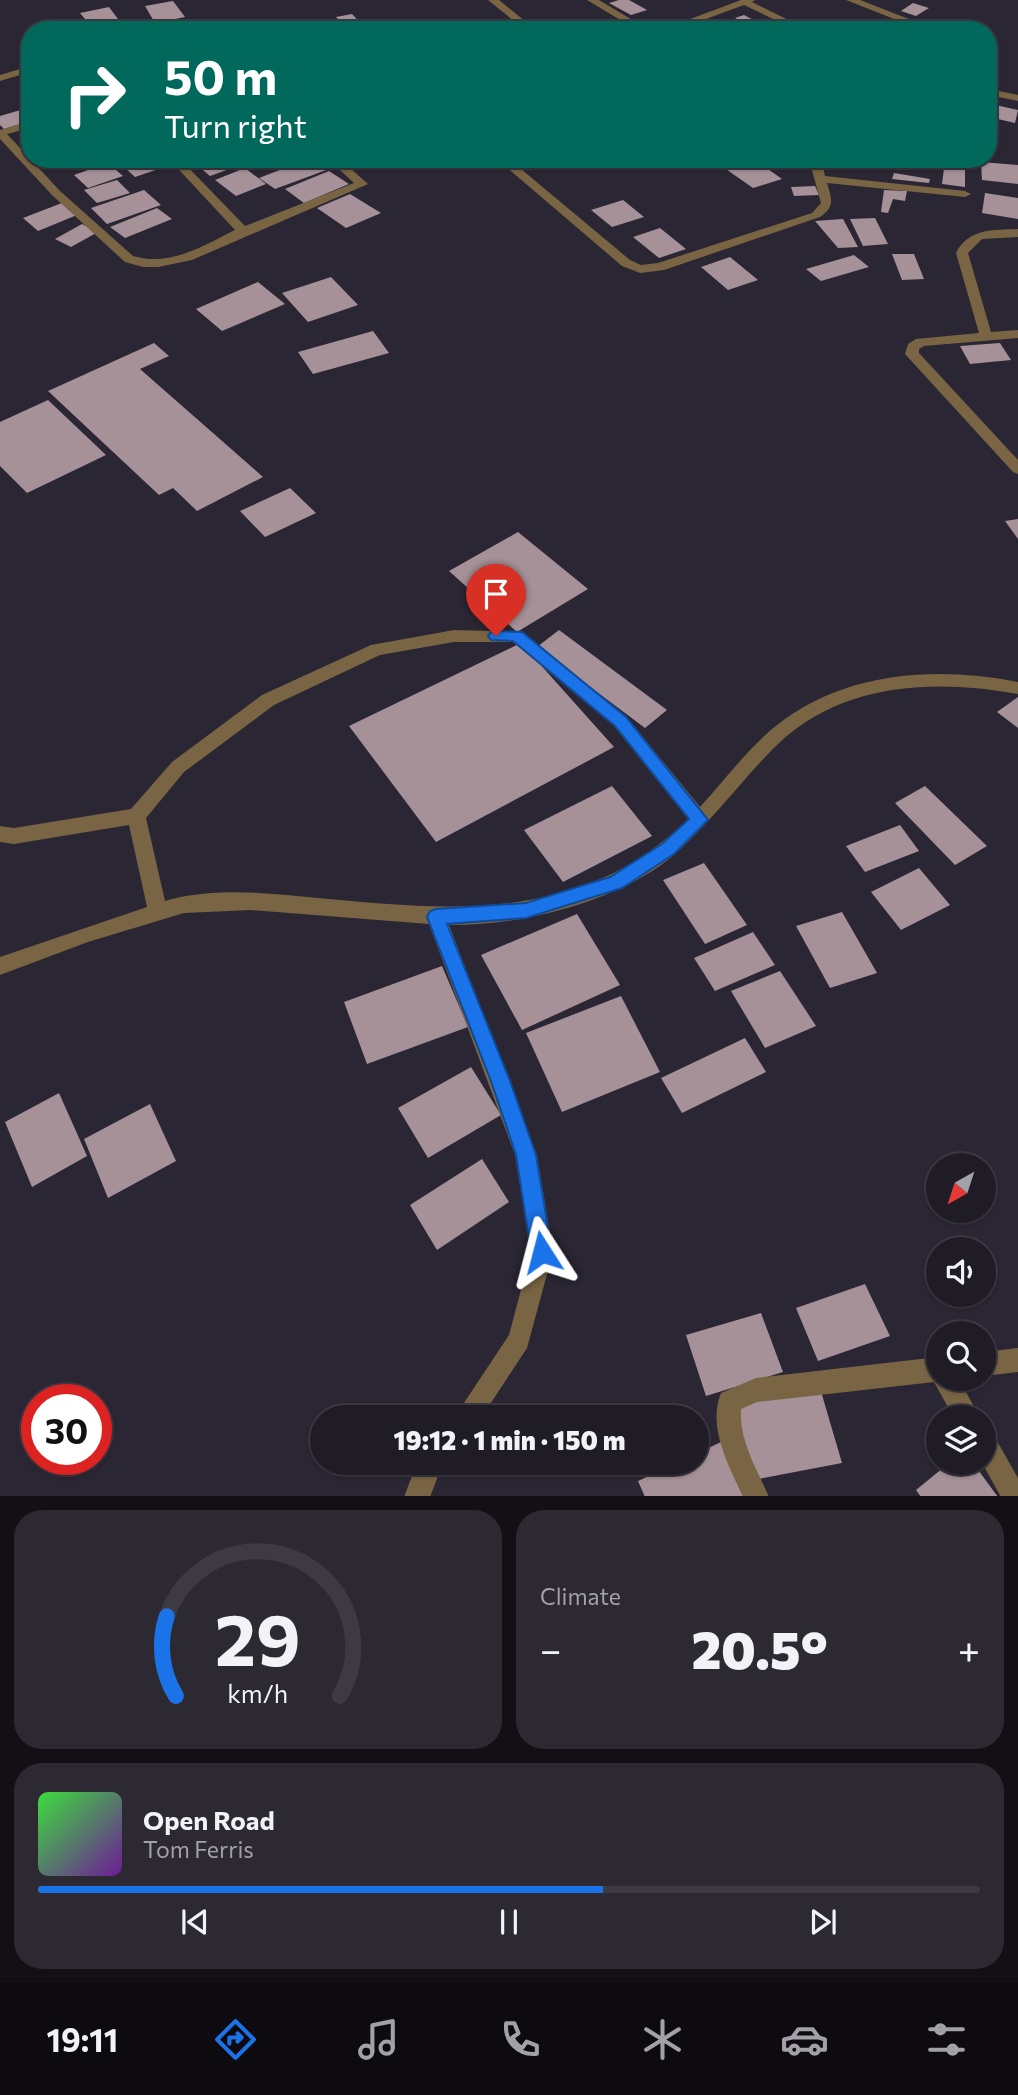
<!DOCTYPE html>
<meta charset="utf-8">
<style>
body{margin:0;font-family:Commissioner,sans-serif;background:#2d2932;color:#f1f3f6;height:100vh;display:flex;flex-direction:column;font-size:26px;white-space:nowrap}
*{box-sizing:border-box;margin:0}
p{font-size:23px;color:#a2a1a7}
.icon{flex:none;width:38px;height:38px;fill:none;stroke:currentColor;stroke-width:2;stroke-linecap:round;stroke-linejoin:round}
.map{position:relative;height:1496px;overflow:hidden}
.details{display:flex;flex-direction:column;gap:14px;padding:14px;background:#120f15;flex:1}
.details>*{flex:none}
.hud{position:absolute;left:21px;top:21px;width:976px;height:147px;border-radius:28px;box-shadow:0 2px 5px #0004,0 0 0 2px #3d3a43;background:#00695c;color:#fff;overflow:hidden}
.needle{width:46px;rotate:219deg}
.fabs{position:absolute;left:926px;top:1153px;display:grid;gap:14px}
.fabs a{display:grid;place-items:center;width:70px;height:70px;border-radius:50%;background:#201c26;box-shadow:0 2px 5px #0004,0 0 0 2px #3d3a43;font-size:35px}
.speed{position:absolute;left:21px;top:1384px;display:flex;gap:14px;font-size:35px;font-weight:700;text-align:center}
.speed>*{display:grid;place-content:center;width:91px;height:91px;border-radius:50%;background:#201c26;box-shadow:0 2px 5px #0004,0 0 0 2px #3d3a43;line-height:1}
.speed .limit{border:10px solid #d22;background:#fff;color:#111}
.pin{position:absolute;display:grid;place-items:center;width:60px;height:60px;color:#fff;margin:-72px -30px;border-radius:50% 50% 50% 0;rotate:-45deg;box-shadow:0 0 7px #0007}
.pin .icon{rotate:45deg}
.me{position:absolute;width:77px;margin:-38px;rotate:351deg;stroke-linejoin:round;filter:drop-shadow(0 0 5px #0008)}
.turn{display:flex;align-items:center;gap:24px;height:147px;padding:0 28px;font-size:32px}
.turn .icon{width:91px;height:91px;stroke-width:2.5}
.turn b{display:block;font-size:49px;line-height:60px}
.big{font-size:52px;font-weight:800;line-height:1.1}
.details .card{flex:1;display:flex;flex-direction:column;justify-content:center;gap:10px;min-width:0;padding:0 24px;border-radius:28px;background:#2d2932}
.details .dial{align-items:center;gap:0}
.dial svg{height:182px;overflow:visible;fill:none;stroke:#3d3a43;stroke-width:7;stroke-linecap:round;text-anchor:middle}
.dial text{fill:#f1f3f6;stroke:none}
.song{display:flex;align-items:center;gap:21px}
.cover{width:84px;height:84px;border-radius:10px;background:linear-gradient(135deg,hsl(120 70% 55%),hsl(280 70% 35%))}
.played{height:7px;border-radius:4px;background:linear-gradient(90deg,#1a73e8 60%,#3d3a43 60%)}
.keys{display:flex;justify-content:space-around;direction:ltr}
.heat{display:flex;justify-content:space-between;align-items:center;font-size:38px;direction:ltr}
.details .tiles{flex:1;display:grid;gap:14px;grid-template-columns:1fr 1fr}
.card:last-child{grid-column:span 2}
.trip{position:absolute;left:310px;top:1405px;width:399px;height:70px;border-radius:35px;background:#201c26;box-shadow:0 2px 5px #0004,0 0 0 2px #3d3a43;font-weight:800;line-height:70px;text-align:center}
.dock{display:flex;height:112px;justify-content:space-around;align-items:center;background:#0d0b0f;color:#a2a1a7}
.dock .icon{width:49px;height:49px}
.dock .current{color:#1a73e8}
.dock b{font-size:32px;color:#f1f3f6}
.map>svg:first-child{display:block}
</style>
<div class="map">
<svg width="1018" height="1497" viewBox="0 0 1018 1497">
<rect width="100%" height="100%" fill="#2b2633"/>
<path fill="#a69199" d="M619 0H629L647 10 631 15 609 3Z
M173 1 185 17 155 23 145 6Z
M913 3 929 8 916 16 901 11Z
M109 7 118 19 90 25 80 13Z
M352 14 367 30H348L336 17Z
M744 15 763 25 754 28 735 18Z
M569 19 582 28 542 30 538 27Z
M991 104 1018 110 1015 123 989 117Z
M24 109 30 121 4 129 0 125V116Z
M143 159H169L173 164 135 177 123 166Z
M210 159H241L246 163 210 176 196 164Z
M271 159H301L302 160 281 167Z
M308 159H315L329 169 275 189 259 178Z
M738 159H754L782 179 753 188 720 165Z
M864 159H888L886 170 864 169Z
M945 161 965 162V187L942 184Z
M981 162 1018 165V184L982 180Z
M108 163 123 176 88 188 74 175Z
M245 168 266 184 236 196 215 180Z
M329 171 349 184 304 203 285 189Z
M894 173 930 179 929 183 892 179Z
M117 180 130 193 97 203 84 190Z
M815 186 819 195 794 196 791 187Z
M144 190 161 205 107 224 91 208Z
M884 190 907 191 905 201 893 199 888 213 881 212Z
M985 193 1018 198V219L982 213Z
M350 194 381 213 346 228 317 208Z
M623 200 644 217 612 227 591 210Z
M62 203 77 215 38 231 23 218Z
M157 208 172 219 125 238 110 227Z
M875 218 888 244 863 246 850 219Z
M843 219 858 247 838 248 815 221Z
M82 224 98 232 71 247 55 239Z
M660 228 686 249 659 258 633 237Z
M892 254H914L924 279 902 280Z
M854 255 869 267 821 281 806 269Z
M730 257 758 280 728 290 701 267Z
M331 277 358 305 308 322 282 293Z
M258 282 285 304 222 331 196 309Z
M373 331 389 353 313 374 298 352Z
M154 343 169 356 140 369 263 477 197 511 173 488 159 495 48 391Z
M1000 343 1011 360 970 364 960 346Z
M48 400 106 455 27 493 0 466V422Z
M290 488 316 513 265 537 240 511Z
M1018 519V539L1005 521Z
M518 532 588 589 517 632 449 571Z
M559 630 667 710 645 728 537 647Z
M521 643 614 747 436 842 349 726Z
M1018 697V728L997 712Z
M612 786 652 836 563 882 524 830Z
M925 786 987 846 955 865 895 803Z
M900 825 919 851 865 872 846 846Z
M704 863 747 925 705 944 663 880Z
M919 868 950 905 901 930 871 892Z
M842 912 877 973 830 988 796 926Z
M577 914 620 985 522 1030 481 955Z
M753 932 775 965 715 991 694 958Z
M442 966 468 1027 367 1064 344 1002Z
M780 971 816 1026 765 1048 731 991Z
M621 996 660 1072 562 1112 526 1033Z
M745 1038 766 1072 682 1113 661 1078Z
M471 1067 501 1115 428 1158 398 1108Z
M59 1093 87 1156 32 1187 5 1122Z
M150 1104 176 1161 108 1198 84 1139Z
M482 1159 509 1202 437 1250 410 1205Z
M865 1284 890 1336 818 1361 796 1308Z
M761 1313 783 1372 706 1396 686 1335Z
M820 1388 842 1463 753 1480 734 1404Z
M721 1442 746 1497H645L638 1481 677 1463H696V1454Z
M949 1463H973L998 1497H921L916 1490Z"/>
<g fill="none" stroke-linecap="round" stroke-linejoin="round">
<path fill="#796543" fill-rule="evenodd" d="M488 0H499L536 30H525Z
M587 0H599L649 30H637Z
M741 0H755L752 2 809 30H796L744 5 676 30H661Z
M846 0H860L937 30H922Z
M30 66V72L0 81V75Z
M989 89 1018 95V101L989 95Z
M30 121V128L7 134 60 191 133 256C170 267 203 246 235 230L169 159H180L245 226 354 183 328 159H340L368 184 192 260 158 267H143L125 262 52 195 0 139V130Z
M497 159H509L630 260 641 265 658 263 812 213 821 203 809 159H821L825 176 965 191 971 194 965 197 827 183C832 199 835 207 820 217L664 270 640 273 622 266Z
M1018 229V237L982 239 968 253 991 332 1018 330V338L924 346 919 349V353L1018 460V474L1013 472 905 354 908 344 916 339 979 333 956 253C969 228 993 230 1018 229Z
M454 630 523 632 626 716 700 807C725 780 748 748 777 725 846 671 936 666 1018 682V694C935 679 843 682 778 744 740 781 710 825 669 859 613 903 519 926 449 925L537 1155 553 1252 527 1348 481 1418H454L509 1335 531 1252 515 1155 429 924 251 910 184 913 88 942 0 975V957L147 907 129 825 14 844 0 842V826L14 828 131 809 172 762 262 695 371 645ZM454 642H513L614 726 688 819C583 923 454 911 318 898 269 893 213 887 165 901L146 818 184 772 274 705 380 655Z
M1018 1348V1372L984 1376V1352Z
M938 1357V1379H959L980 1418H954L934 1382 757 1402 741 1409C739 1441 757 1469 769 1497H743C729 1465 707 1428 721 1393L756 1378Z
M984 1431 993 1434 1018 1478V1497H1001L982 1463Z
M417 1463H443L430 1497H404Z"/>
</g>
<path fill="#1a73e8" stroke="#114b97" stroke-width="2" d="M496 631 522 632 626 717 708 820 674 854 622 888 526 918 447 924 510 1081 536 1155 552 1252 549 1259 542 1262 534 1259 531 1252 516 1155 491 1081 427 917 430 911 436 909 526 903 610 877 662 844 689 819 615 726 513 641 491 640 488 636 491 632Z"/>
</svg>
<div class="fabs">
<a><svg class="needle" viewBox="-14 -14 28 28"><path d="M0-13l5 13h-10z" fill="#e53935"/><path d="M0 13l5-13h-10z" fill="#a2a1a7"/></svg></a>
<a><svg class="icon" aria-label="sound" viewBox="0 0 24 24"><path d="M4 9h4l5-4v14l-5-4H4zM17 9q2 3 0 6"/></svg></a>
<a><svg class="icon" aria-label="search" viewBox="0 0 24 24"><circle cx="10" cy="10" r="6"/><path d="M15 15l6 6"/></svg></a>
<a><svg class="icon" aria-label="layers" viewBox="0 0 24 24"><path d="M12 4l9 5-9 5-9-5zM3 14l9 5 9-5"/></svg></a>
</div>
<div class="speed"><div class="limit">30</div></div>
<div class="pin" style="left:496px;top:636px;background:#d93025"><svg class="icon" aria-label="arrive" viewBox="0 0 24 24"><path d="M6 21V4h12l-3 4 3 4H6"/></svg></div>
<svg class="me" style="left:542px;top:1252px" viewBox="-20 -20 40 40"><path d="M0-17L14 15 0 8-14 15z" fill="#1a73e8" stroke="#fff" stroke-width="4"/></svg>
<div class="trip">19:12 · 1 min · 150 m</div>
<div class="hud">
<div class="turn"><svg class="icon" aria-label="right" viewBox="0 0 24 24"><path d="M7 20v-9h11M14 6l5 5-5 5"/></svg><div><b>50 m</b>Turn right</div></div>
</div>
</div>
<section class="details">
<div class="tiles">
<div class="card dial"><svg viewBox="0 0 100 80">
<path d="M14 69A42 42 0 1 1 86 69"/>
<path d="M14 69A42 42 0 0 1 10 34" stroke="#1a73e8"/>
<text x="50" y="56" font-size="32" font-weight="700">29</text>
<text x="50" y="72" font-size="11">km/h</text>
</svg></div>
<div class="card"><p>Climate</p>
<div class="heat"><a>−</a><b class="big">20.5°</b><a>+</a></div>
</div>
<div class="card">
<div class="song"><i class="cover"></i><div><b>Open Road</b><p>Tom Ferris</p></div></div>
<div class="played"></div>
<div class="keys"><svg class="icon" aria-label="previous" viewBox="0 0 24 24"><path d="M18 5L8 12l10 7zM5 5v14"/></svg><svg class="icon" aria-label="pause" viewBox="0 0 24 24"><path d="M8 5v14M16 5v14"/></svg><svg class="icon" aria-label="next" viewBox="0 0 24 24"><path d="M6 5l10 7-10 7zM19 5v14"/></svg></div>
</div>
</div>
</section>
<nav class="dock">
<b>19:11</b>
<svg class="icon current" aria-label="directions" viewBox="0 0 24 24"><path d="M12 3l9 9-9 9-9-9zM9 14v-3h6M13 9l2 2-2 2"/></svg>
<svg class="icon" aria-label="music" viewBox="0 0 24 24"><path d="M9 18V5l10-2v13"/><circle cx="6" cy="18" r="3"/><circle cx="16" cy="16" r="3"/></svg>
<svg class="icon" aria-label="phone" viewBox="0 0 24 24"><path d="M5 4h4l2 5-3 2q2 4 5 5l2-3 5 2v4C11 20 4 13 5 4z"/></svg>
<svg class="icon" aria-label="climate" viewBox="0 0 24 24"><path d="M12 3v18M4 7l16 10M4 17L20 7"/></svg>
<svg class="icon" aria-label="car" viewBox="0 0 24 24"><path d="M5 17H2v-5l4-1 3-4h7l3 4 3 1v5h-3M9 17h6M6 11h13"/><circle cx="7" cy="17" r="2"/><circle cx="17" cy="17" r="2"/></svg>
<svg class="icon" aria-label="filters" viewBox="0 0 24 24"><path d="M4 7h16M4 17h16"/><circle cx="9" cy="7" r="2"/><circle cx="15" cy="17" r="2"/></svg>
</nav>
